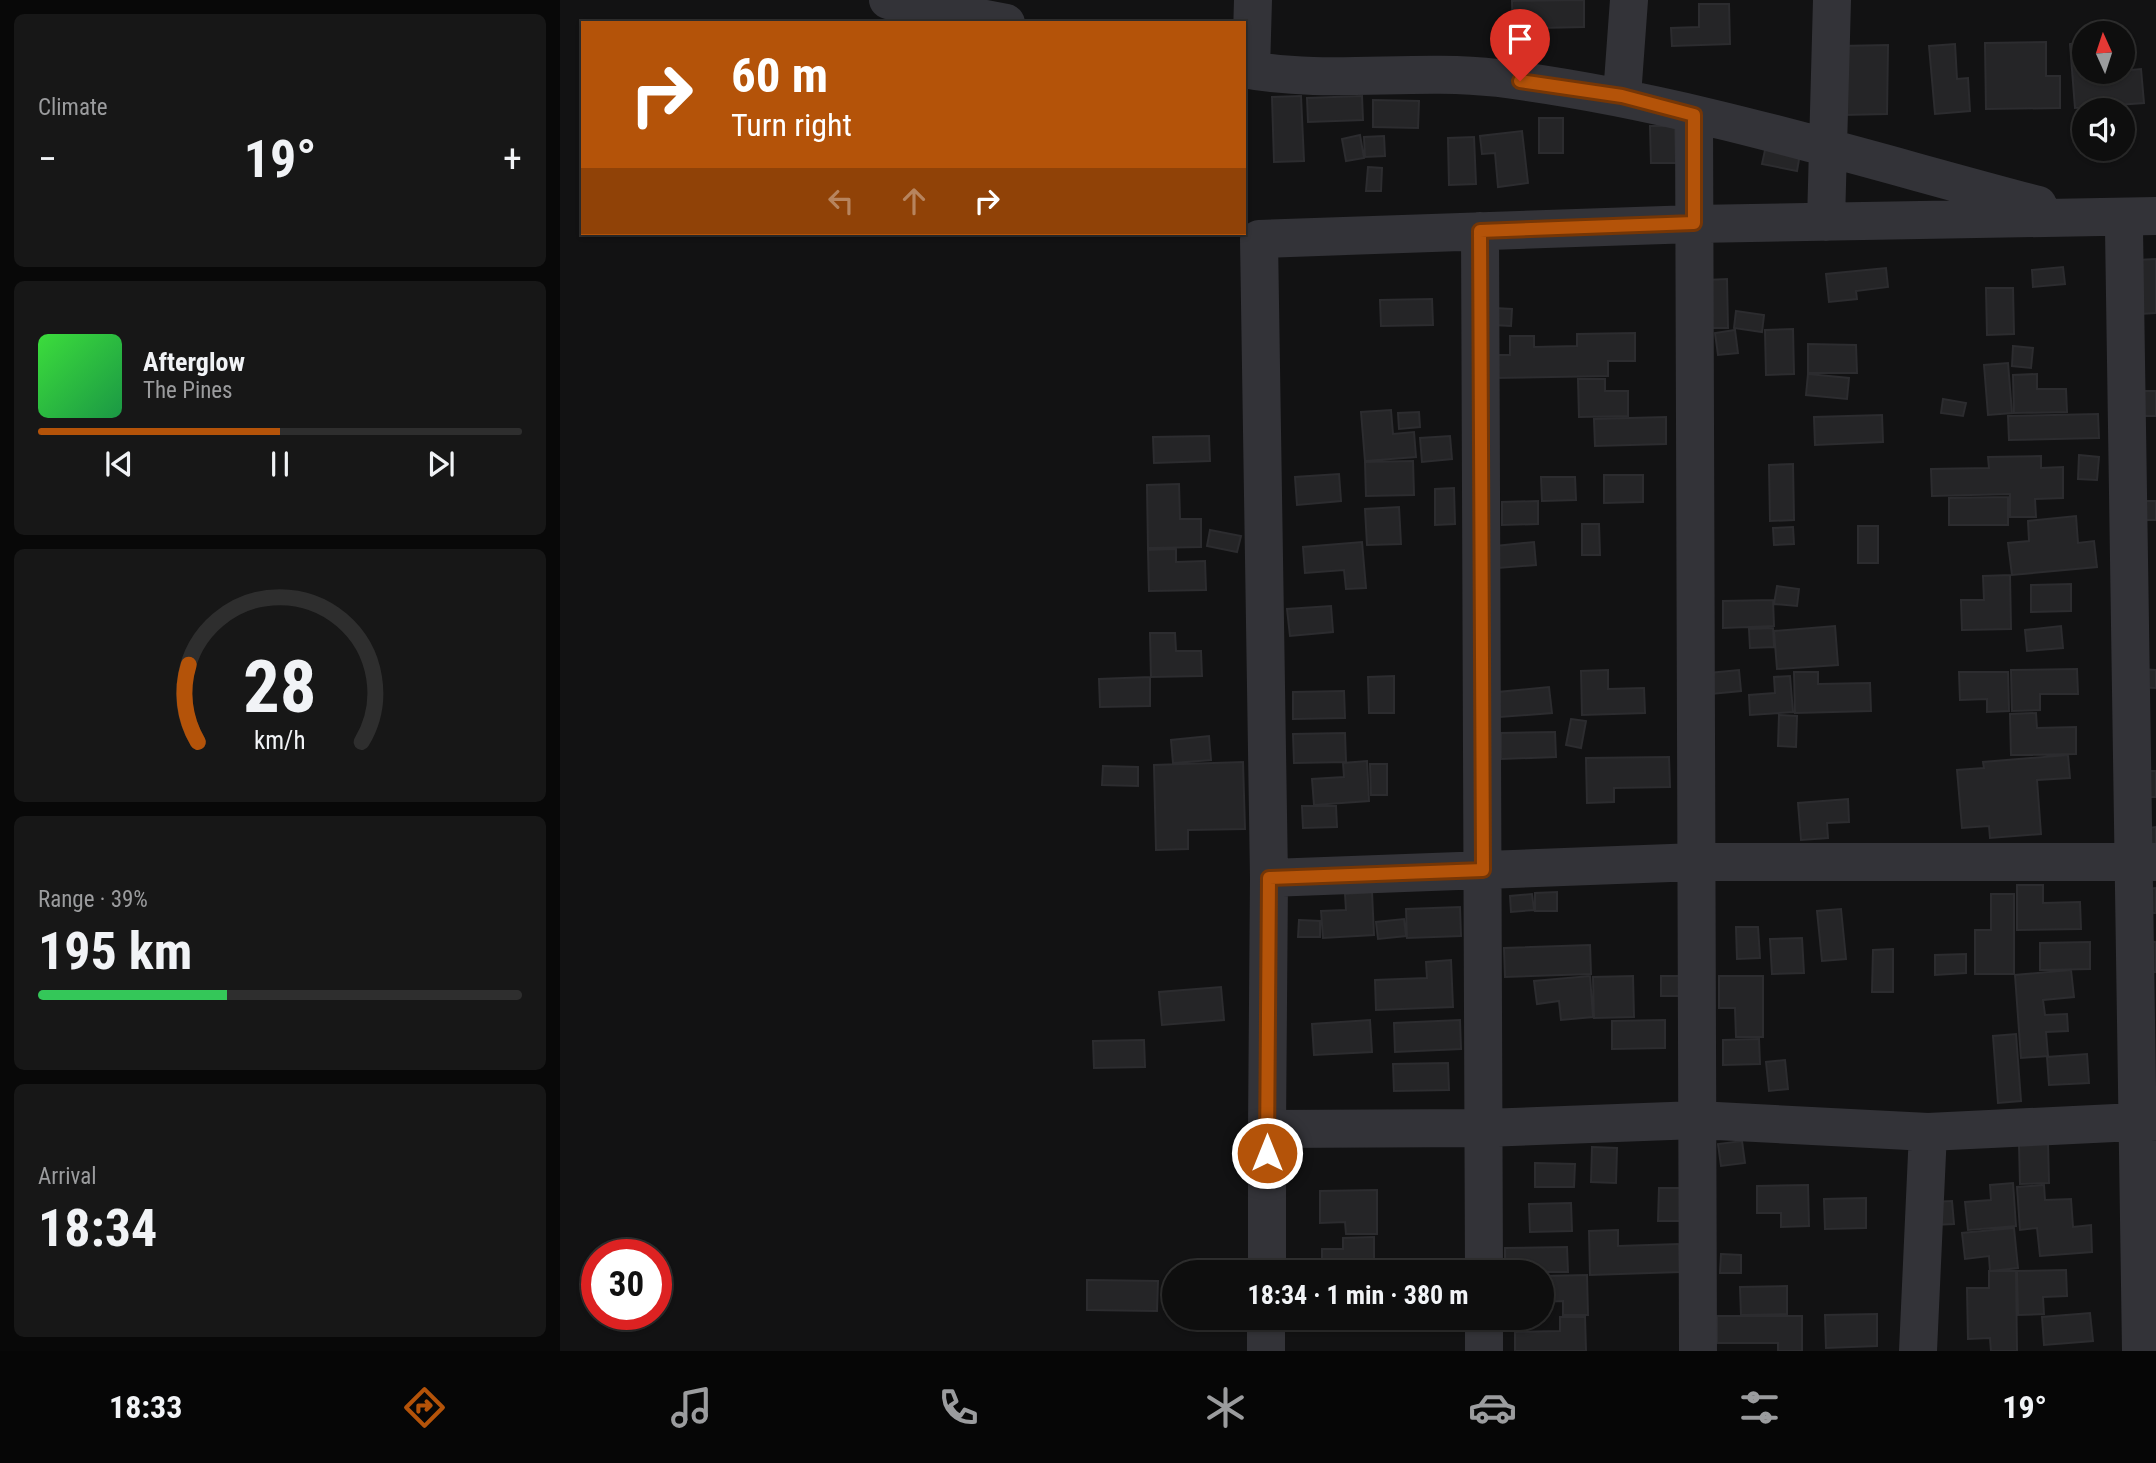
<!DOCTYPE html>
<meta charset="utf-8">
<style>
body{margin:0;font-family:"Roboto Condensed",sans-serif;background:#171717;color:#f1f3f6;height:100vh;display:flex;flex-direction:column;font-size:26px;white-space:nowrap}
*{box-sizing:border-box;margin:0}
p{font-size:23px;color:#9b9c9e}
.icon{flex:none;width:38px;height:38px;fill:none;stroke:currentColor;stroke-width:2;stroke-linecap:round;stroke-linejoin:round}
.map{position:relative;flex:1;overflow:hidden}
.side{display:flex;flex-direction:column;gap:14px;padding:14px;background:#080808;width:560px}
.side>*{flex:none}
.guide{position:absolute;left:21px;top:21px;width:665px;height:214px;border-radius:0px;box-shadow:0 2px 5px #0004,0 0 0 2px #2e2e2e;background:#b45309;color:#fff;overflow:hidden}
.needle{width:46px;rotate:357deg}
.controls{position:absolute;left:1512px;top:21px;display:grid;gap:14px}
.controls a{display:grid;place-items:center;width:63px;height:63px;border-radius:50%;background:#0e0e0e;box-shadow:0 2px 5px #0004,0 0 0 2px #2e2e2e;font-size:35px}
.speed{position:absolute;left:21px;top:1239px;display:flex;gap:14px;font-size:35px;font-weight:700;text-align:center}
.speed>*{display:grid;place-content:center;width:91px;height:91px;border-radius:50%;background:#0e0e0e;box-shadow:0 2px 5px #0004,0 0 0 2px #2e2e2e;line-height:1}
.speed .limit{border:10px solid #d22;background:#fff;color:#111}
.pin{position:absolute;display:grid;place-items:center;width:60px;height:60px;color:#fff;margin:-72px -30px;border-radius:50% 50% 50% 0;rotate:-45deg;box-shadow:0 0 7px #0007}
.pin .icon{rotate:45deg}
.me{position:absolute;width:77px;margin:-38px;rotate:0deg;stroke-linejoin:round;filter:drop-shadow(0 0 5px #0008)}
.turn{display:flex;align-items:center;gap:24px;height:147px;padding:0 35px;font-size:32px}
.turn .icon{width:91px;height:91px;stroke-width:2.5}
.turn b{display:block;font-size:49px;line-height:60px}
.lanes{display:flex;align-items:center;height:66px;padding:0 35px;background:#0003;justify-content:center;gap:35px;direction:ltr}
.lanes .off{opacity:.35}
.big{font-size:52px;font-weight:700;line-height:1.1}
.side .widget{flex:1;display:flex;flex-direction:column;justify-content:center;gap:10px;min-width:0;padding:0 24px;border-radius:10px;background:#171717}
.side .dial{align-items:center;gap:0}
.dial svg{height:182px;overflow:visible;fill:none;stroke:#2e2e2e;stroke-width:7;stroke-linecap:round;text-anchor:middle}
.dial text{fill:#f1f3f6;stroke:none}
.song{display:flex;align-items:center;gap:21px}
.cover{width:84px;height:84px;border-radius:10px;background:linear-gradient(135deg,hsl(120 70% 55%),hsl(140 70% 35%))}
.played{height:7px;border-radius:4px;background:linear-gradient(90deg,#b45309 50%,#2e2e2e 50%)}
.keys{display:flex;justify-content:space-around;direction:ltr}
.heat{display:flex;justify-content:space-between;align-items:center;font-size:38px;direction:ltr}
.charge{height:10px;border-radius:5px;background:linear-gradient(90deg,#34c759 39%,#2e2e2e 0)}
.trip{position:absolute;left:602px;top:1260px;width:392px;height:70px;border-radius:35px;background:#0e0e0e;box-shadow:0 2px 5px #0004,0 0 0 2px #2e2e2e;font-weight:700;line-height:70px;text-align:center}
.menu{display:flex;height:112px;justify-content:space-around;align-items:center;background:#060606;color:#9b9c9e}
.menu .icon{width:49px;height:49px}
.menu .current{color:#b45309}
.menu b{font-size:32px;color:#f1f3f6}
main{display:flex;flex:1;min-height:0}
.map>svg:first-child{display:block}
</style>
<main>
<section class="side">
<div class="widget"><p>Climate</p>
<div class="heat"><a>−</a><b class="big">19°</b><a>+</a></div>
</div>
<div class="widget">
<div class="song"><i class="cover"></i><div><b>Afterglow</b><p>The Pines</p></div></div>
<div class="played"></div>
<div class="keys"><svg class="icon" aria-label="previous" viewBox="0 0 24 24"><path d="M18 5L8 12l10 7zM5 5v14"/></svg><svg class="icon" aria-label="pause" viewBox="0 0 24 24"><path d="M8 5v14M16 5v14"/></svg><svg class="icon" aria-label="next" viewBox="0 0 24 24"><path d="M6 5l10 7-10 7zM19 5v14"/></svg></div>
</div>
<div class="widget dial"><svg viewBox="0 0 100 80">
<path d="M14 69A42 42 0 1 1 86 69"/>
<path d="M14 69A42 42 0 0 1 10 35" stroke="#b45309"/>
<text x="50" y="56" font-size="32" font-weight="700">28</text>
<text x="50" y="72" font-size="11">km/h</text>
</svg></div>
<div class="widget"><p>Range · 39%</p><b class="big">195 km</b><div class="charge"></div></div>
<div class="widget"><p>Arrival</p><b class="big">18:34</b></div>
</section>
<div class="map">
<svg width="1596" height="1351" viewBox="0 0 1596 1351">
<rect width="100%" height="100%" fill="#121213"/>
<path fill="#252527" stroke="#2c2c2f" stroke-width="2" d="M1024 0V27L978 28V43H953L952 1Z
M1139 4H1169L1170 44 1112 46 1111 28 1139 27Z
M1563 39H1568L1571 70 1581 69 1584 103 1515 108 1510 44 1524 42V72H1563Z
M1486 42V76H1500V108L1426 109 1425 43Z
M1395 44 1397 79 1408 78 1410 111 1375 114 1369 46Z
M1328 45 1327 114 1282 115 1280 46Z
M741 96 744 161 714 162 712 97Z
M802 96 803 120 748 122 747 98Z
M813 100 859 101 858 128 813 127Z
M979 118H1003V153H979Z
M1090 126H1115L1116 163H1091Z
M962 131 968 183 938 187 935 153 922 154 920 136Z
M800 135 804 158 786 161 782 139Z
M824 136 825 156 805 157 804 137Z
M914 137 916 184 889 185 888 138Z
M1207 141 1241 148 1237 171 1202 164Z
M808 167 822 168 821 191H806Z
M1596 259V313L1580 314 1577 260Z
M1503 267 1505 284 1473 287 1472 270Z
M1326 268 1328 287 1296 291 1297 299 1269 302 1266 274Z
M1167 279 1168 328H1147V280Z
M1426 288H1453L1454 334 1427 335Z
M872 299 873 325 821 326 820 300Z
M934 308 952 309 951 326 933 325Z
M1176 311 1204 315 1202 332 1174 328Z
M1233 329 1234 374 1206 375 1205 330Z
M1175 330 1178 353 1158 355 1155 333Z
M1075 333V361H1048V376L934 378V355H950V336H974V347L1017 346V334Z
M1248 344 1296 345 1297 373H1248Z
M1453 346 1473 348 1471 368 1452 366Z
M1448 363 1452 413 1428 415 1424 365Z
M1248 374 1289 378 1287 399 1246 395Z
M1477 374V389H1506L1507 412 1454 413 1453 375Z
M1018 379H1045V391H1068V416L1019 417Z
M1582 391H1596V416H1580Z
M1383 399 1406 403 1403 416 1381 413Z
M831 410 833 434 854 432 856 457 805 461 801 412Z
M859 412 860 427 839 429 838 413Z
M1538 414 1539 438 1449 440 1448 416Z
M1322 415 1323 442 1255 445 1254 417Z
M1106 417V444L1035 446 1034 419Z
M649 436 650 461 594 463 593 437Z
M890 436 892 459 862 462 860 438Z
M1519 455 1539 457 1537 480 1518 479Z
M1481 456V468L1503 467V498L1475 499 1476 517H1450V494L1372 496 1371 469 1429 468 1428 457Z
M853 461 854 495 806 496 805 462Z
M1233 464 1234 520 1210 521 1209 465Z
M779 474 781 501 737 505 735 477Z
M1044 475H1083V502L1044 503Z
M981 477H1015L1016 500 982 501Z
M619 484 620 519H641V547L588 548 587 485Z
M894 488 895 524 875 525V489Z
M1448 497V525H1389V498Z
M978 501V524L942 525V502Z
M1583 501H1596V520H1584Z
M839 507 841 544 807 545 805 509Z
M1516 516 1518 543 1534 541 1537 567 1452 575 1448 543 1469 541 1468 521Z
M1022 524H1039L1040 555H1022Z
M1298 526H1318V563H1298Z
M1233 527 1234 544 1214 545 1213 528Z
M650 530 681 536 677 552 647 546Z
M802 542 806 588 786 589 784 570 745 573 743 547Z
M974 542 976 565 938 568 936 546Z
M616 549V562L645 561 646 590 589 591 588 550Z
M1450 575 1451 629 1402 630 1401 600H1424L1423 576Z
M1511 584V611L1471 612V585Z
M1217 586 1239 589 1237 606 1214 604Z
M1213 600 1214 626 1163 628V601Z
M771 606 773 632 730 636 727 609Z
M1275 626 1278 665 1217 669 1214 631Z
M1501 626 1503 648 1467 651 1465 630Z
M1213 628 1214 647 1190 648 1189 629Z
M590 633H615L616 651H641L642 676 591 677Z
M1517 669 1518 694H1480V710L1452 711 1451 670Z
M1580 669 1596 670V688L1578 687Z
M1048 670V689L1084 688 1085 713 1022 715 1021 671Z
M1179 670 1181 691 1151 694 1149 673Z
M1234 672H1258V684L1310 683 1311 711 1235 713Z
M1399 672H1448L1449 711 1427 712V699L1400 700Z
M834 676V713H809L808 677Z
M1230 676 1233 712 1190 715 1189 695 1215 693 1214 677Z
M590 677V706L540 707 539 679Z
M989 687 992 713 940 717 938 692Z
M784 691 785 718 733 719V692Z
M1476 713 1477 728 1516 727V754L1451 755 1450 714Z
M1219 715 1237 716 1236 747 1218 746Z
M1011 719 1026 721 1021 748 1006 745Z
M995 732 996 757 941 759V733Z
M785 733 786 762 734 763 733 734Z
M649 736 651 760 613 763 611 740Z
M1508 755 1510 778 1477 780 1481 834 1430 838 1429 826 1402 828 1397 770 1424 768 1423 762Z
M1109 757 1110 787 1054 788V802L1027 803 1026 758Z
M807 761 809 801 754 805 752 779 784 777 783 763Z
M683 762 685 829 628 830V849L596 850 594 765Z
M810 764H827V795H811Z
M543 766 578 767V786L542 785Z
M1584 771H1596V797H1585Z
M1288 799 1289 822 1267 823 1268 838 1241 840 1238 803Z
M742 806H776L777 827 743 828Z
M1596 827V846L1584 848 1581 829Z
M1457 885H1483V903L1520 902 1521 929 1457 930Z
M1596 888V913H1589L1587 889Z
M812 892 814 935 763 938 761 911 786 910 785 894Z
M997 892V911H975V893Z
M972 894 974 910 951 912 950 896Z
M1431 894H1454V974H1415V930H1431Z
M900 907 901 936 847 938 846 909Z
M1281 909 1286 959 1262 961 1257 911Z
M844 919 846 936 818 939 816 922Z
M739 920 760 921V937H738Z
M1176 927H1198L1200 958 1177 959Z
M1242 938 1244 973 1212 974 1210 939Z
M1530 942V969L1480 970V943Z
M1586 942H1596V972H1586Z
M1030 945 1031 974 945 977 944 948Z
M1333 949V992H1312L1313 950Z
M1406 954V973L1375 975V955Z
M891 960 893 1007 816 1010 815 980 867 978 866 962Z
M1511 970 1514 997 1483 1000 1485 1015 1507 1014 1508 1031 1486 1032 1488 1056 1461 1058 1455 975Z
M1030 976 1033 1017 1001 1020 999 1001 977 1004 974 981Z
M1073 976 1074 1017 1034 1018 1033 977Z
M1101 976H1121V996H1101Z
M1159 976H1203V1037H1176L1175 1008H1159Z
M661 987 664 1020 602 1025 599 992Z
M810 1020 812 1052 754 1055 752 1024Z
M900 1020 901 1049 835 1052 834 1023Z
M1105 1020V1048L1052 1049V1021Z
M1456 1034 1461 1101 1438 1103 1433 1036Z
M1199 1039 1200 1064 1163 1065V1040Z
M584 1040 585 1067 534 1068 533 1041Z
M1527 1054 1529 1083 1489 1085 1487 1057Z
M1225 1060 1228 1089 1209 1091 1206 1062Z
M888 1063 889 1090 834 1091 833 1064Z
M1182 1141 1185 1163 1161 1166 1158 1144Z
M1488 1143 1489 1183 1460 1184 1459 1144Z
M1032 1147 1057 1148 1056 1183 1031 1182Z
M975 1163 1015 1164 1014 1187H975Z
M1453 1183 1456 1226 1408 1230 1405 1202 1431 1200 1430 1185Z
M1248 1185 1249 1226 1221 1227V1213H1197V1186Z
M1484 1185 1485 1200 1511 1199 1513 1227 1531 1225 1532 1252 1480 1256 1477 1228 1460 1230 1457 1187Z
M1099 1188H1120V1221H1098Z
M817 1190V1234H786L785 1222 760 1223V1191Z
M1306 1198V1228L1265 1229 1264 1199Z
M1392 1201 1394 1224 1373 1225 1372 1202Z
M1011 1203 1012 1231 970 1232 969 1204Z
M1454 1228 1458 1268 1430 1271 1429 1256 1405 1259 1402 1233Z
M1058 1230V1246L1119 1244 1120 1272 1030 1275 1029 1231Z
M814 1237V1272H762V1249H783V1238Z
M1007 1247 1008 1272H945V1248Z
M1161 1254 1181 1255V1273H1160Z
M1506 1270 1507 1296 1483 1297 1484 1314 1458 1315 1457 1271Z
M1429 1271H1456L1457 1351H1431L1430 1338 1408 1339 1407 1288H1429Z
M1027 1275 1028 1315H1003V1301L982 1302V1276Z
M527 1280 598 1281 597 1311 527 1310Z
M1227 1286V1314L1181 1315 1180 1287Z
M1530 1313 1533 1341 1484 1345 1482 1317Z
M1317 1314V1346L1266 1348 1265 1315Z
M1157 1316H1242V1351H1218V1343H1157Z
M1000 1317H1025L1026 1351H955V1332L1000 1331Z"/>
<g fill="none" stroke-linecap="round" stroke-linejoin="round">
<path stroke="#333338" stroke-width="38" d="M328 0 446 23
M684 69C768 85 853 68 938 78 1122 101 1299 158 1478 205
M691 70 693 0
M1062 96 1069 0
M1134 115 1138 1351
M1596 216 1134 224 699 239 709 878 1137 862H1596
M1266 222 1272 0
M1564 229 1581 1351
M920 231 924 1272
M709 878 707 1129 924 1128 1137 1120 1368 1132 1596 1121
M707 1272V1129
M924 1318V1351
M706 1351V1318
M1358 1351 1368 1132"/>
</g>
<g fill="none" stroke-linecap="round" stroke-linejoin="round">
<g stroke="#753606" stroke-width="18">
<path id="route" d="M707 1153 709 878 923 870 920 231 1134 223V115L1062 96 960 81"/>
</g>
<use href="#route" stroke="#b45309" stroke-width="12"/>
</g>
</svg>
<div class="controls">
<a><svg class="needle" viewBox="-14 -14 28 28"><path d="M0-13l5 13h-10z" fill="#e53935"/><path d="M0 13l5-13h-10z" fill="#9b9c9e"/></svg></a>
<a><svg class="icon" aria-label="sound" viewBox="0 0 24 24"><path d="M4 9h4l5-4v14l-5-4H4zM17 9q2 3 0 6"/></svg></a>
</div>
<div class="speed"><div class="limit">30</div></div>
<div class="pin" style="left:960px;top:81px;background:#d93025"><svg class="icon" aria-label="arrive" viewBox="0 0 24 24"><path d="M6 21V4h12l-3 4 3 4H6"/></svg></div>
<svg class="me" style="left:707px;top:1153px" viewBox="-20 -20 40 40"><circle r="17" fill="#b45309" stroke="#fff" stroke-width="3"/><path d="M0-11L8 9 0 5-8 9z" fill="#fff"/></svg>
<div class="trip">18:34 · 1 min · 380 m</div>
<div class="guide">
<div class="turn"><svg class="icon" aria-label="right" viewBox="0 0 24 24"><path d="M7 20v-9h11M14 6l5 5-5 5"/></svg><div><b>60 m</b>Turn right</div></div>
<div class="lanes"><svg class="icon off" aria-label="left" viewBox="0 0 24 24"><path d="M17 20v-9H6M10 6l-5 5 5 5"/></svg><svg class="icon off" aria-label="ahead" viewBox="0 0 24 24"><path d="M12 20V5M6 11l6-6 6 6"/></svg><svg class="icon" aria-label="right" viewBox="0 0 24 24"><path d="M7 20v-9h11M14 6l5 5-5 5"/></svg></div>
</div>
</div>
</main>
<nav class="menu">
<b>18:33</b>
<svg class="icon current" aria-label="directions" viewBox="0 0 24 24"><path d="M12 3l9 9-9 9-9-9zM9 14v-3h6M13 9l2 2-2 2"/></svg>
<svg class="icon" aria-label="music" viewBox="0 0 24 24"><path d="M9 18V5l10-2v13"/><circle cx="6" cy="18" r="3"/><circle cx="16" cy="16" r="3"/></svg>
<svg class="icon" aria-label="phone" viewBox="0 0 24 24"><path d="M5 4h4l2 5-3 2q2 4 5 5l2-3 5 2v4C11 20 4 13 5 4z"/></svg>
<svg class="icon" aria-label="climate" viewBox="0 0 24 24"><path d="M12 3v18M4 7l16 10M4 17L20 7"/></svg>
<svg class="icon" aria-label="car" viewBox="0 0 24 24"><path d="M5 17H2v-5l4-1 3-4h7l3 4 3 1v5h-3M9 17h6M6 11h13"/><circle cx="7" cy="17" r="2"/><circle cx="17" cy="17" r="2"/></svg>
<svg class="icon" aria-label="filters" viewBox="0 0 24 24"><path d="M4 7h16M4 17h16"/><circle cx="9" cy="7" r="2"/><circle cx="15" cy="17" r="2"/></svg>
<b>19°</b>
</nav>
